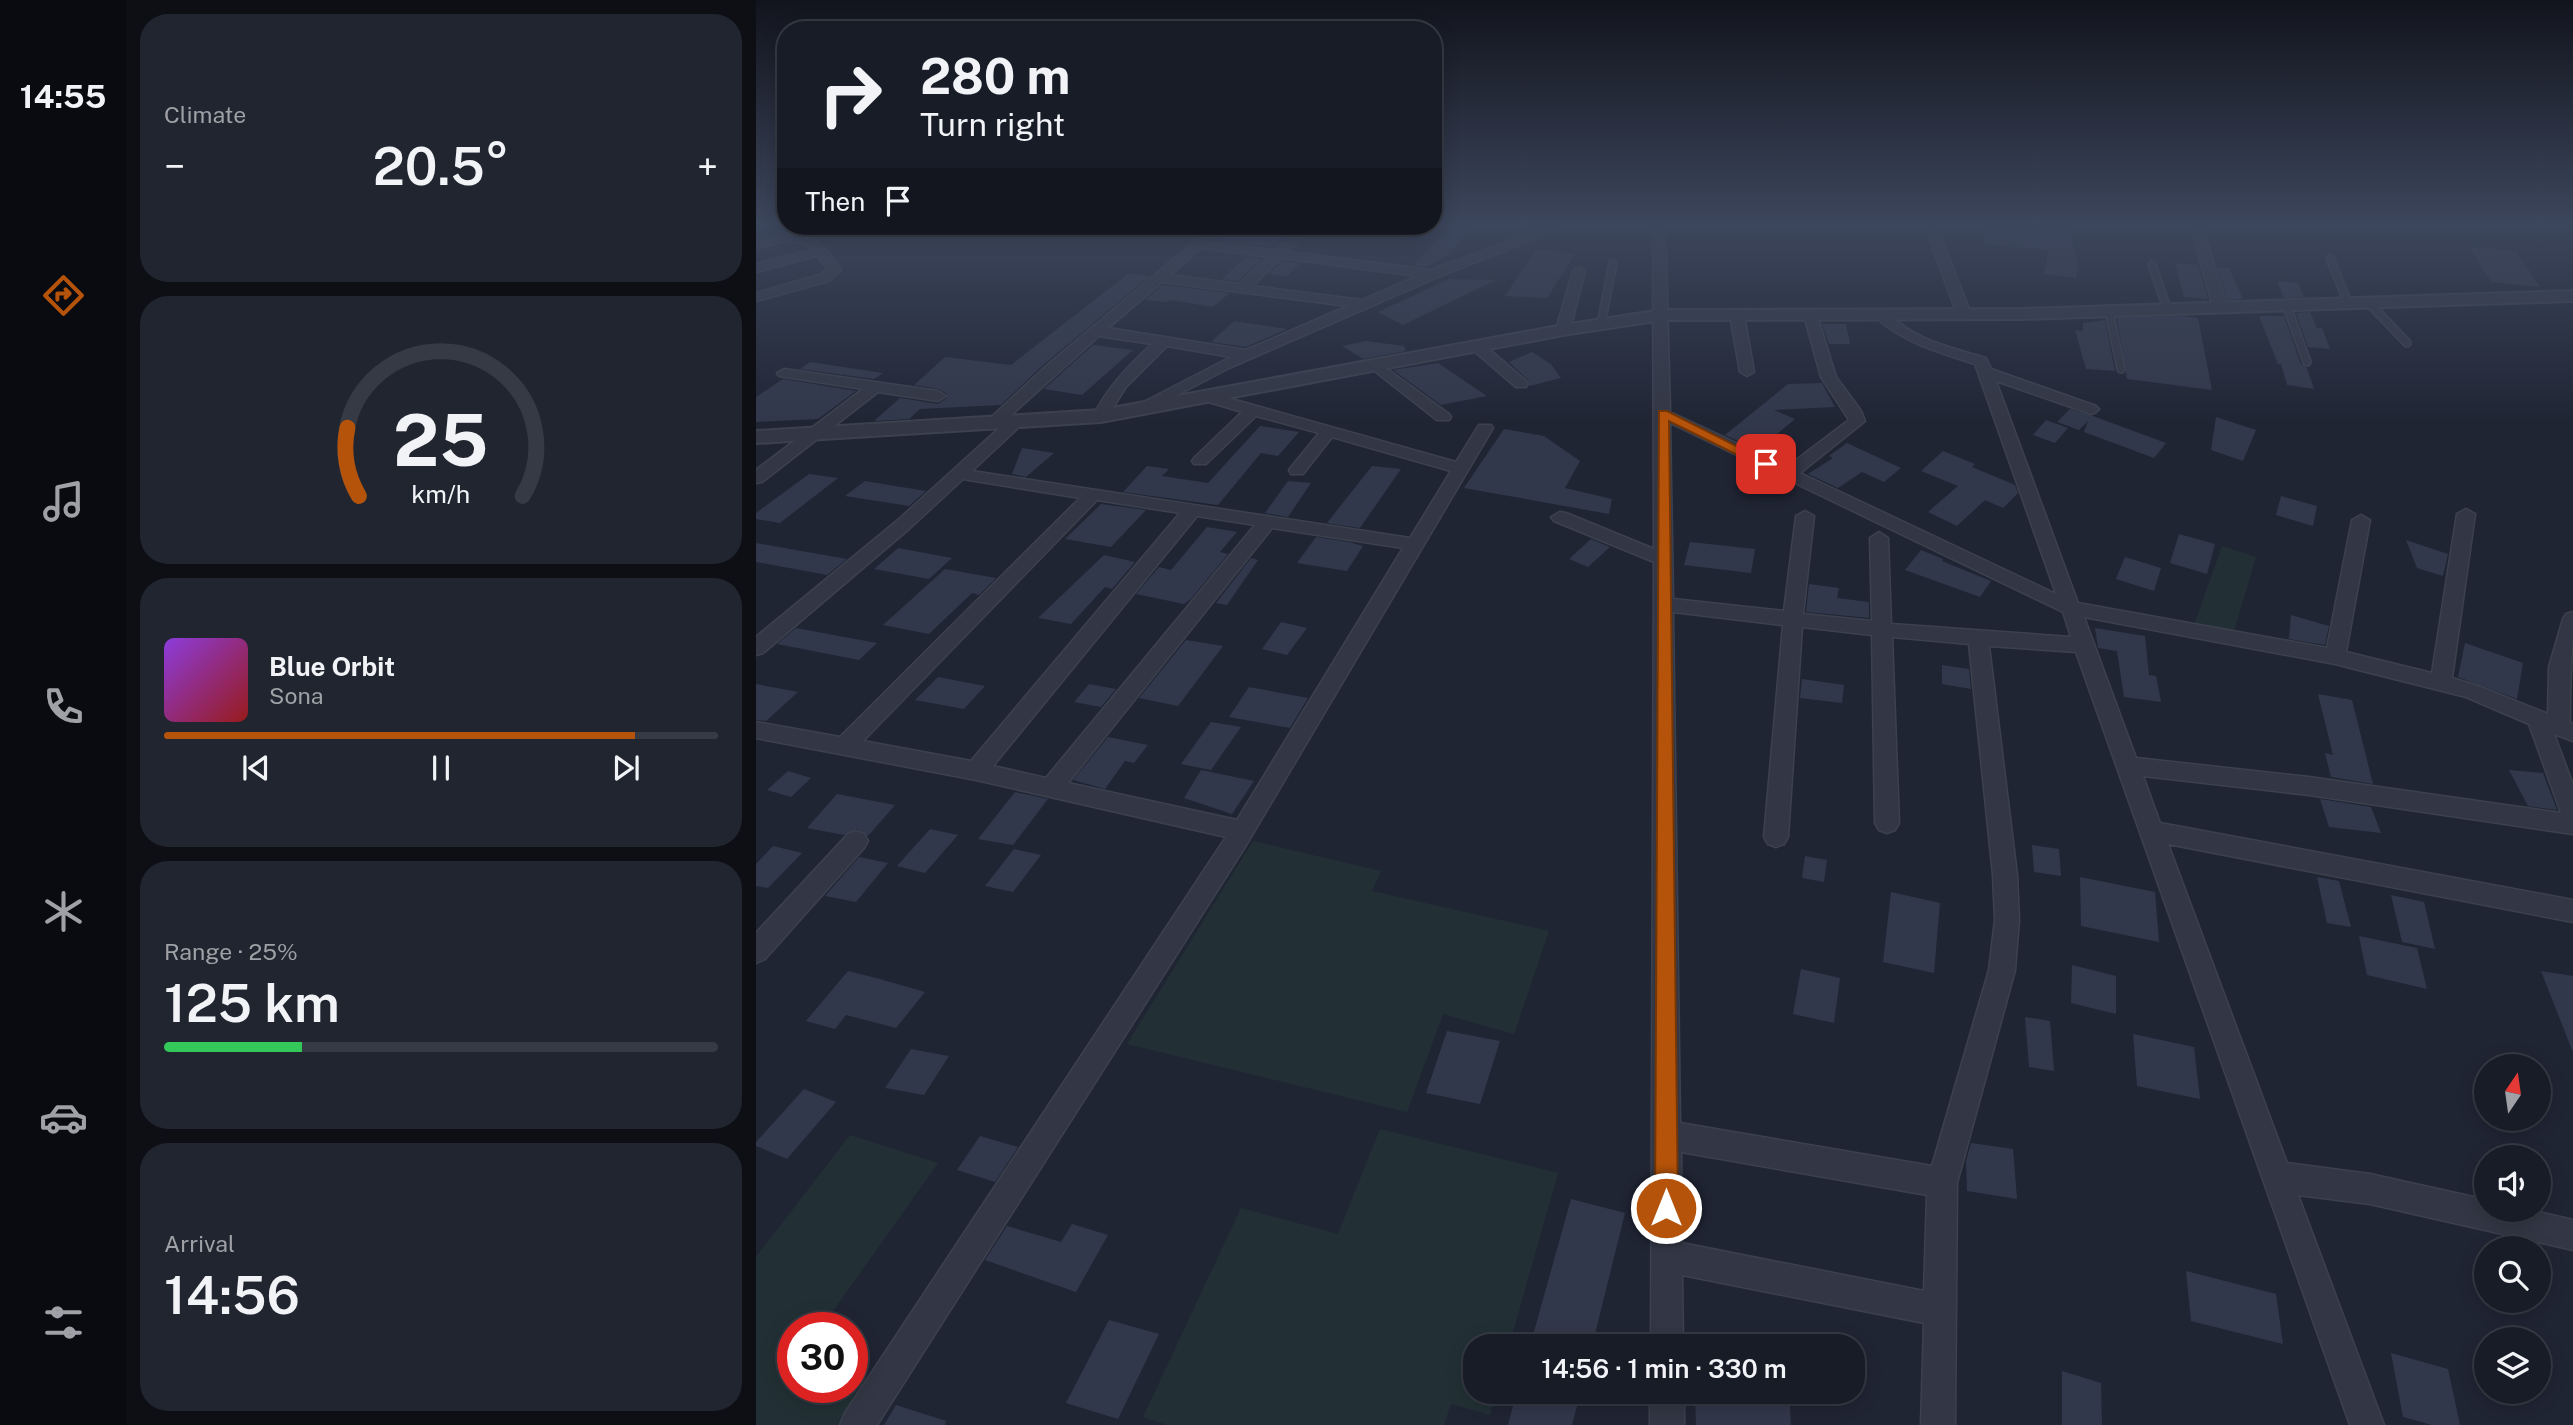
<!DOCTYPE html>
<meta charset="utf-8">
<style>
body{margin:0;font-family:"Public Sans",sans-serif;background:#21252f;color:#f1f3f6;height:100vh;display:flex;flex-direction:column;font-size:26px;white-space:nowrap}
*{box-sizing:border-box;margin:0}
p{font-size:23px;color:#9fa1a7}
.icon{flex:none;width:38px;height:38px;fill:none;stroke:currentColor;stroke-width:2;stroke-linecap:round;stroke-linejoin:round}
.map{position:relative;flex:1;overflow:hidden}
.sheet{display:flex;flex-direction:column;gap:14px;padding:14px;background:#0d0f15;width:630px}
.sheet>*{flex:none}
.guide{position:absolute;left:21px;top:21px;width:665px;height:214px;border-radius:28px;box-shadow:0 4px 18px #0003,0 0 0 2px #363a44;background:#181c27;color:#f1f3f6;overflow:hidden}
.needle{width:46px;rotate:13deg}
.fabs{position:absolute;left:1718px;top:1054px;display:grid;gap:14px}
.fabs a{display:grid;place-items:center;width:77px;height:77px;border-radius:50%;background:#181c27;box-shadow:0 4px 18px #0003,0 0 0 2px #363a44;font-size:35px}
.speed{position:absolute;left:21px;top:1312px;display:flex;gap:14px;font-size:35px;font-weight:700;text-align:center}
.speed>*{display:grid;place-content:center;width:91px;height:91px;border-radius:50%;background:#181c27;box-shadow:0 4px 18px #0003,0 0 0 2px #363a44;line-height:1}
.speed .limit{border:10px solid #d22;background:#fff;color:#111}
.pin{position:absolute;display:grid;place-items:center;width:60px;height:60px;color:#fff;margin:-30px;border-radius:14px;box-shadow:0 4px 10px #0006}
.me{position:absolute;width:77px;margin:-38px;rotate:0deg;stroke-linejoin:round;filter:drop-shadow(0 0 5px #0008)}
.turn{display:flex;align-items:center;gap:24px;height:147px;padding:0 28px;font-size:32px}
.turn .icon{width:91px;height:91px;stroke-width:2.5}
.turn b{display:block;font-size:49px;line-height:60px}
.then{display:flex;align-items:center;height:66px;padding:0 28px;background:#0003;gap:14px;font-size:26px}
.big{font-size:52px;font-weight:600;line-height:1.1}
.sheet .tile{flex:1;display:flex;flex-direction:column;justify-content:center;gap:10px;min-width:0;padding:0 24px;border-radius:28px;background:#21252f}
.sheet .dial{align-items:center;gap:0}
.dial svg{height:182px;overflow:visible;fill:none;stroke:#363a44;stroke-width:7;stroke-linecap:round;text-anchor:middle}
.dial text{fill:#f1f3f6;stroke:none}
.song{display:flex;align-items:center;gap:21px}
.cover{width:84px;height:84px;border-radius:10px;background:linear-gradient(135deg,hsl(270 70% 55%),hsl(0 70% 35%))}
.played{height:7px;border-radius:4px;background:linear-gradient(90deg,#b45309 85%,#363a44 85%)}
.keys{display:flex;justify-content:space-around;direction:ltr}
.heat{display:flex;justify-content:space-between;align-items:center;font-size:38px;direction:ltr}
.charge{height:10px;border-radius:5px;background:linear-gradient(90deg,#34c759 25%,#363a44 0)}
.trip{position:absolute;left:707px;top:1334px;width:402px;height:70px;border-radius:28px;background:#181c27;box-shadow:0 4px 18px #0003,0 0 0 2px #363a44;font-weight:600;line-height:70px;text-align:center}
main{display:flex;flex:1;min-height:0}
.dock{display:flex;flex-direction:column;width:126px;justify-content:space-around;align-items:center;background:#0a0b10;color:#9fa1a7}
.dock .icon{width:49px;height:49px}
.dock .active{color:#b45309}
.dock b{font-size:32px;color:#f1f3f6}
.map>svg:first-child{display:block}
</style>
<main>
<nav class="dock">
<b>14:55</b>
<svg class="icon active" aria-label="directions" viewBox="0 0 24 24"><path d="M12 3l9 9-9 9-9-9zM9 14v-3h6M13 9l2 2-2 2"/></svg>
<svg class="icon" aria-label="music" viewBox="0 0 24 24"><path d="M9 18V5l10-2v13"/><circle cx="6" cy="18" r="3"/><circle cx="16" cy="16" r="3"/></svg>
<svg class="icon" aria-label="phone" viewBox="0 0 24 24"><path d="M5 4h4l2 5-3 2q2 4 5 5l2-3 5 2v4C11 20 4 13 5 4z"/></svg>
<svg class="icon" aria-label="climate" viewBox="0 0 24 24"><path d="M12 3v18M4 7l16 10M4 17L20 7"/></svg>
<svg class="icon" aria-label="car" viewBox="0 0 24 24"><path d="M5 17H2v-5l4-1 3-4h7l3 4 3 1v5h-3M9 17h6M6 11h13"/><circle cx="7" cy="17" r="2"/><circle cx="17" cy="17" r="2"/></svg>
<svg class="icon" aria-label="filters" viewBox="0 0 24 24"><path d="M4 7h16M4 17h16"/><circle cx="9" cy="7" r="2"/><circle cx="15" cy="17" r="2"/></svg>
</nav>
<section class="sheet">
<div class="tile"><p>Climate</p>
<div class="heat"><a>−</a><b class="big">20.5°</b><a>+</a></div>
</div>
<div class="tile dial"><svg viewBox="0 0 100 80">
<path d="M14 69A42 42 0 1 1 86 69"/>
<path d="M14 69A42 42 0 0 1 9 39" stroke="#b45309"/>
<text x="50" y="56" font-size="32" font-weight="700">25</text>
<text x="50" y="72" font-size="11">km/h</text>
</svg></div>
<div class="tile">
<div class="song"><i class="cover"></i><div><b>Blue Orbit</b><p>Sona</p></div></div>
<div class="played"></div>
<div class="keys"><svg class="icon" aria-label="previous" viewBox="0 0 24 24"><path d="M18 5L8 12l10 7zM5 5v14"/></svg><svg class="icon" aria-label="pause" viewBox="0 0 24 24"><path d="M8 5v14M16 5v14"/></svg><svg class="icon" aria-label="next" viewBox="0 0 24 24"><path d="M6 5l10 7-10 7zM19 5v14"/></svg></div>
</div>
<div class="tile"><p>Range · 25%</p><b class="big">125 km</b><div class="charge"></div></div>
<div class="tile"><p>Arrival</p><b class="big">14:56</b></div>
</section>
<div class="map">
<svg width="1817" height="1425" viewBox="0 0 1817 1425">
<rect width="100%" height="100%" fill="#202534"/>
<path fill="#223035" d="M1466 546 1500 557 1475 641 1438 625Z
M497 841 625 871 616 891 793 931 758 1034 687 1014 651 1112 371 1044Z
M624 1129 802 1173 753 1346H719V1391H740L734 1415 695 1404 688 1425H411L387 1417 485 1208 582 1234Z
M94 1135 182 1163 65 1328H37V1388H93L103 1391 81 1425H0V1257Z"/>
<path fill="#32384b" d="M1227 222H1312L1323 271H1320L1321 278 1288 274 1293 250 1229 245Z
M472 226H506L536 229 518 247 459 240Z
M694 226 715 229 693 254 672 267 658 265Z
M1713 247 1760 251 1784 287 1735 282Z
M780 249 819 254 791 298 749 296Z
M490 257 506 259 482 281 466 279Z
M526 261 545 263 531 276 513 274Z
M1419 263 1442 265 1452 299 1428 297Z
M1461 267 1473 268 1487 299 1471 300Z
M373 273 394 276 286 366 245 405 164 409 153 419 118 421 144 398 182 404 191 398V394L183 389 158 385 189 357 255 365Z
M693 279 740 280 647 325 622 312Z
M1521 281 1542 283 1548 297 1528 298Z
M407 285 474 293 457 307 414 300 411 302 389 300Z
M1554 312 1561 328H1566L1574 349 1552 347 1540 313Z
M1425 316 1442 318 1456 390 1371 379 1361 318Z
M1503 316H1528L1545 364 1551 368 1558 389 1531 385 1525 364H1522Z
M1349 320 1359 371 1330 369 1319 330 1327 331V323Z
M478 321 531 329 490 347 455 342Z
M1066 324H1090L1094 344H1073Z
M610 341 648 346 650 351 607 359 586 346Z
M337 345 377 350 326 395 288 389Z
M776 352 795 364 805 378 774 386 772 380 753 362Z
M54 362 127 373 118 379 44 369Z
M682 363 731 396 685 405 637 370Z
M27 379 100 391 62 419 0 422V397Z
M1066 383 1079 407 1018 410 1039 419 1002 450 969 435 1032 384Z
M1314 409 1337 416 1410 443 1398 458 1328 432 1332 421 1323 430 1301 422Z
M1460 417 1500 430 1487 461 1455 450Z
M1290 420 1312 428 1299 443 1277 435Z
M504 426 543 432 522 456 505 453 462 505 367 492 391 466 413 469 406 476 452 483Z
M748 429 788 436 824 461 809 488 856 499 853 514 708 488Z
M1091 443 1145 468 1128 482 1106 472 1082 488 1052 474 1077 458 1073 456Z
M266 448 298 453 270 477 256 474Z
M1187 451 1219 464 1216 467 1259 485 1262 493 1247 508 1229 500 1201 526 1172 512 1202 486 1165 471Z
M616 466 645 469 604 528 571 523Z
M53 474 82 478 24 523 0 519V513Z
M109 481 170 491 153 506 89 496Z
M532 481 555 483 532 517 509 513Z
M1525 496 1561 506 1557 526 1520 515Z
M345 504 390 510 355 547 309 539Z
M451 527 481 532 464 552 472 554 435 599 428 604 380 594 403 567 415 570Z
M1423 534 1459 544 1451 574 1414 563Z
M560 537 593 542 607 546 591 571 541 563Z
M835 539 854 547 832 567 813 559Z
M1650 540 1692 554 1687 576 1661 568Z
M934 542 999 549 995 573 928 565Z
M0 543 91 559 71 575 0 562Z
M142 548 196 558 173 579 118 569Z
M1165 550 1187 559 1186 561 1235 581 1224 597 1149 570Z
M348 555 379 562 356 589 349 587 315 624 282 618Z
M1369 557 1405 568 1398 591 1360 579Z
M495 558 502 560 471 605 460 603Z
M189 569 240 578 223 595 216 593 173 634 127 625Z
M1053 584 1083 588 1081 598 1113 602V618L1050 612Z
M1535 615 1573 626 1569 645 1533 639Z
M525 622 551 628 531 655 506 649Z
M40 628 121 643 103 660 21 644Z
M1339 628 1389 636 1393 675 1400 676 1405 702 1368 697 1361 651 1342 648Z
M430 640 467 646 422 706 383 698Z
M1709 643 1767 663 1761 699 1702 677Z
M1186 665 1213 669 1215 689 1186 684Z
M182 677 229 686 208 709 159 700Z
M1046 679 1088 685 1086 703 1044 698Z
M0 684 42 692 10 721 0 720Z
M333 684 360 689 345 707 318 702Z
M493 687 552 698 534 728 473 717Z
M1562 694 1596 700 1617 784 1575 777 1569 753 1577 755Z
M455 722 485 727 455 770 425 764Z
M352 737 392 745 378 763 369 761 349 789 317 780Z
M445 770 498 781 476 814 428 798Z
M1753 770 1787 773 1801 810 1772 806Z
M32 771 55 778 35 797 11 790Z
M259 792 292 799 257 845 222 839Z
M81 794 139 805 112 836 101 829 88 835 51 828Z
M1564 799 1615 807 1625 833 1573 827Z
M174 829 202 835 169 873 141 866Z
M1276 845 1303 849 1305 876 1278 872Z
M17 846 46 853 12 888 0 886V864Z
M258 849 285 855 257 892 229 886Z
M1049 856 1071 860 1068 882 1046 878Z
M103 857 132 863 100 902 69 896Z
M1324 877 1399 892 1403 942 1325 926Z
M1561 877 1583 881 1595 927 1571 923Z
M1135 892 1184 903 1178 973 1127 962Z
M1635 895 1668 902 1679 949 1646 942Z
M1603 936 1661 948 1671 989 1611 975Z
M1316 965 1360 976V1014L1315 1003Z
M1045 969 1084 978 1078 1023 1037 1014Z
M92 971 120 978 169 992 140 1028 90 1015 79 1029 50 1021Z
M1785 971 1817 976V1050H1816Z
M1269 1017 1294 1021 1298 1071 1273 1067Z
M691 1031 744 1041 724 1104 670 1093Z
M1377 1034 1438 1047 1444 1099 1381 1086Z
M155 1049 193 1056 168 1095 129 1088Z
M48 1089 80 1102 31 1159 0 1146V1142Z
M224 1136 262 1147 239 1182 201 1170Z
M1215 1143 1257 1149 1261 1199 1211 1191 1210 1161Z
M815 1199 869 1213 836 1346H774Z
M316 1224 352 1235 320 1292 229 1260 251 1226 305 1242Z
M1430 1271 1520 1294 1527 1344 1435 1321Z
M353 1320 403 1334 362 1419 310 1403Z
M1635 1353 1692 1369 1704 1425H1676L1647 1417Z
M1306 1371 1345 1383 1346 1425H1306Z
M761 1391H825L816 1425H752Z
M939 1391H1033L1035 1425H940Z
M140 1405 190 1421 189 1425H128Z"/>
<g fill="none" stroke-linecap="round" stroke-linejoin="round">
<g stroke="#3c414e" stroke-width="10">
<path id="service" d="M1574 259 1592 303
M1396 265 1411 308
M1612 302 1651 343
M1530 304 1551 362
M1353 311 1365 369
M845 324 857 263"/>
</g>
<g stroke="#3c414e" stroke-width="3">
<path id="minor" d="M804 222H822L682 277 473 368 387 413 379 408 382 405 475 357 411 346 370 387 350 419 345 421 337 416C352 387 372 366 396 344L343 336 242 427 236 429 228 424 288 368 457 226H470L453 242 519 250 544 226H557L532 252 675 270ZM445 248 512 257 483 284 414 275ZM525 258 661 276 606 300 497 286ZM406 282 592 306 490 350 352 328Z
M897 222H909L914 412 1031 467 1093 420 1065 377 1048 315 1050 312H1060L1080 377 1105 411 1109 421 1044 473 1300 594 1219 364C1182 352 1148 343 1119 317V311C1132 309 1141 323 1152 329 1175 344 1204 350 1230 358L1235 369 1340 406 1343 409 1340 412 1335 414 1240 381 1322 603 1571 648 1596 520 1605 515 1614 520 1590 652 1676 673 1701 514 1710 509 1719 514 1696 678 1722 686 1792 714 1793 667 1807 619 1810 614 1817 612C1817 650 1813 685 1814 723L1817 724V741L1798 734 1817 785V834L1553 795 1387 776 1404 823 1817 900V922L1412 844 1531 1163 1614 1174 1731 1200V1209H1770L1817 1220V1250L1614 1204 1542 1195 1628 1425H1594L1320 652 1233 646 1261 875 1263 920 1259 970 1201 1183 1199 1425H1165L1168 1323 926 1275 927 1346H895L898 562 798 521 795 517 804 512 810 513 898 549ZM914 423 1307 612 1315 637 1135 624 1132 538 1123 532 1114 538 1116 621 1047 614 1058 516 1049 511 1040 516 1028 611 917 599ZM917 612 1027 625 1008 837 1012 844 1020 847 1028 844 1032 837 1046 627 1116 635 1119 823 1123 830 1131 833 1139 830 1143 823 1136 637 1213 644 1237 875 1239 920 1233 970 1176 1166 924 1123ZM1328 617 1579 664 1710 697 1773 724 1805 813 1553 777 1380 758ZM925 1152 1171 1195 1168 1291 926 1243Z
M1167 222H1179L1215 314 1213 317H1203L1201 314Z
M1433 222H1445L1471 307 1469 310 1464 311 1457 307Z
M39 233C62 235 73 253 85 270L73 281 0 301V293L63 275 72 269 61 256 0 272V264L56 250C39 234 20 244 0 249V241Z
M823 267 829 271 814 330 807 334 802 333 800 330 817 271Z
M981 311 988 315 998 372 991 376 984 372 974 315Z
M721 342 726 343 770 381 772 384 770 387H760L716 349V343Z
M620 361 693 414 695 417 693 420H681L615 368 613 365 615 362Z
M28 369 182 391 190 396 182 401 122 392 6 482 0 483V470L107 389 23 376 21 373Z
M451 392 700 462 723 425H735L737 428 489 847 121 1425H84L89 1413 470 837 220 780 0 738V722L84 737 324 498 207 479 154 528 7 653 0 655V637L142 520 252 420 258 418 266 423 264 426 216 471 654 538 695 471 576 437 547 474H535L533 470 563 433 500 416 450 464H438L436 461 438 458 486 412 446 400 443 397ZM341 500 424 513 215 761 107 741ZM441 516 499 525 290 778 237 766ZM516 528 647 548 481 820 312 783Z
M100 831 108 834 112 841 108 848 9 959 0 963V933L92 834Z
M894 1391H928V1425H894Z"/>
</g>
<g stroke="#3c414e" stroke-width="4">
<path id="tertiary" d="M1817 291V301L1265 319 906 320 807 335 345 422 0 443V431L345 410 807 325 906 310 1265 309Z"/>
</g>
<use href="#service" stroke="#333745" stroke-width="7"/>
<use href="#minor" fill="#333745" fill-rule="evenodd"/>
<use href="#tertiary" fill="#333745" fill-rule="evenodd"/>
</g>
<linearGradient id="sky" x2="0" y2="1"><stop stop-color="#12141d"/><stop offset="0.53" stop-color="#3c465c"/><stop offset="1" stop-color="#3c465c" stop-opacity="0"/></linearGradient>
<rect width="1817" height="422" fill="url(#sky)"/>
<path fill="#b45309" stroke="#753606" stroke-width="2" d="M903 411H911L1016 464 1010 468 1006 467 913 421 922 1208 918 1216 910 1219 902 1216 899 1208Z"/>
</svg>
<div class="fabs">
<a><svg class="needle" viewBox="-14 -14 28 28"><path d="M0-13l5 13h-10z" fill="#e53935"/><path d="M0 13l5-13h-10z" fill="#9fa1a7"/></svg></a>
<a><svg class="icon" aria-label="sound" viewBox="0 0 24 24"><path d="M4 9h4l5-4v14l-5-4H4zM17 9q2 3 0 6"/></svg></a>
<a><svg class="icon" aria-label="search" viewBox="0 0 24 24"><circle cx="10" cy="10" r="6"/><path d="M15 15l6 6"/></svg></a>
<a><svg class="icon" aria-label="layers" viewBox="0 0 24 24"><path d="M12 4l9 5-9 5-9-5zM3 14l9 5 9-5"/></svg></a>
</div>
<div class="speed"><div class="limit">30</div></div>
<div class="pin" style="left:1010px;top:464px;background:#d93025"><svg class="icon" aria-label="arrive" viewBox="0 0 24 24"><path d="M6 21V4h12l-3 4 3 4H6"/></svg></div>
<svg class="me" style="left:910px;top:1208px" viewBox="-20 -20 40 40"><circle r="17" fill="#b45309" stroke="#fff" stroke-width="3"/><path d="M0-11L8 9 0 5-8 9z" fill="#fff"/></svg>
<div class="trip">14:56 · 1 min · 330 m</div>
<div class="guide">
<div class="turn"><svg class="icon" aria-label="right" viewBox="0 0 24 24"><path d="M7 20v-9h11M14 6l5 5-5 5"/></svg><div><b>280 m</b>Turn right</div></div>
<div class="then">Then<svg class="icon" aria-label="arrive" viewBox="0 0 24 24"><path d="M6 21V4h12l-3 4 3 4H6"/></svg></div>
</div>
</div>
</main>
